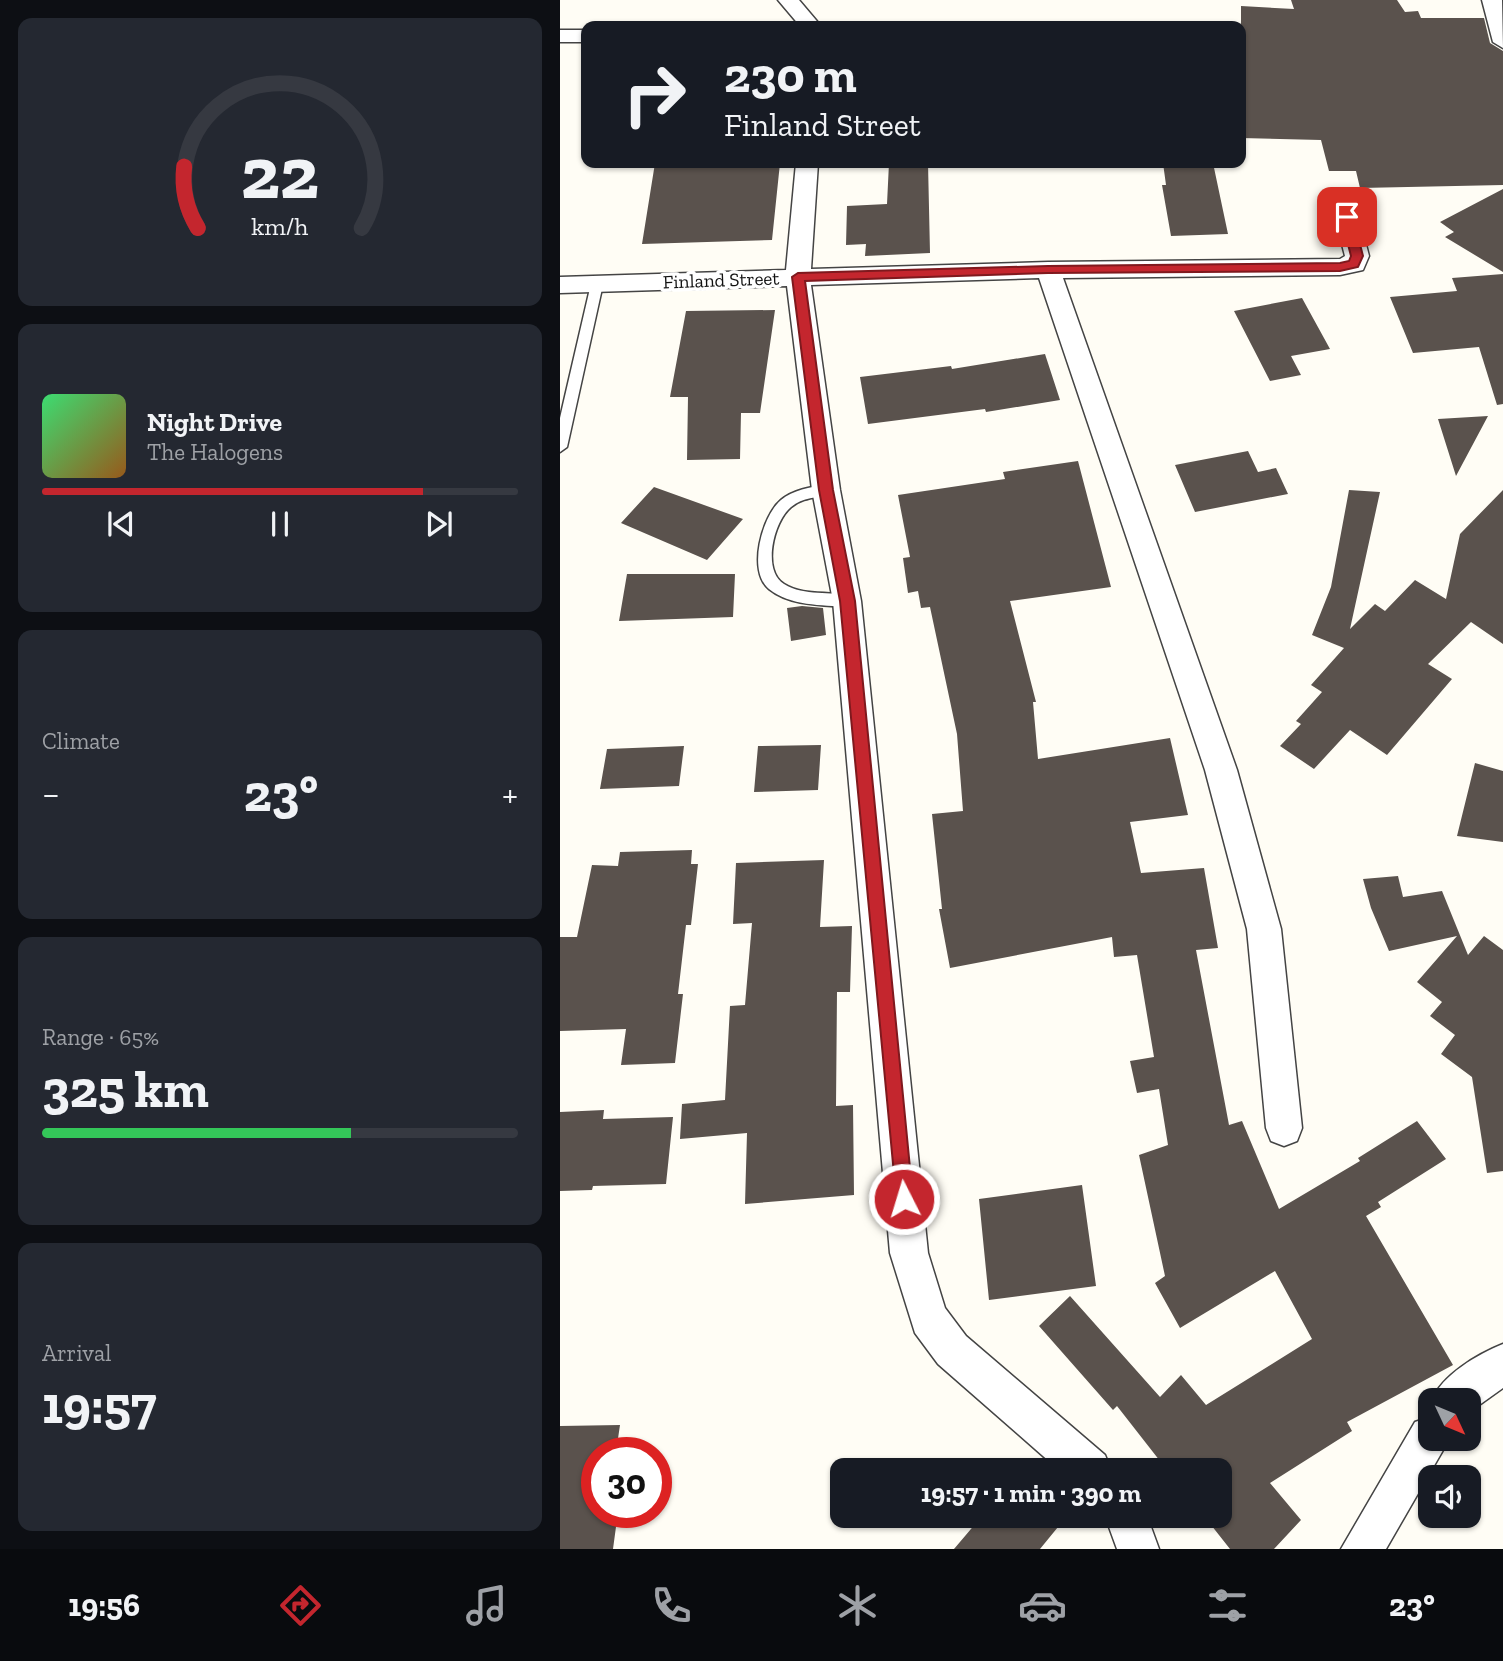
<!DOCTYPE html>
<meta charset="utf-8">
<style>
body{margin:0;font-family:"Zilla Slab",serif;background:#242831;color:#f1f3f6;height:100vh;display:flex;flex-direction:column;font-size:26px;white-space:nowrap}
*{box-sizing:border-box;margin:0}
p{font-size:23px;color:#9ea1a6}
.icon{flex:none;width:38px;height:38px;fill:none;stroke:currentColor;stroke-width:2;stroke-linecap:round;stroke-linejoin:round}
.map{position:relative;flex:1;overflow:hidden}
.panel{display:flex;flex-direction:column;gap:18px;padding:18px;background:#0d0f14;width:560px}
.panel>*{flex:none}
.guide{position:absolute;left:21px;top:21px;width:665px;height:147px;border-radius:14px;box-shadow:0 2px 5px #0004;background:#171b24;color:#f1f3f6;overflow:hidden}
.needle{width:46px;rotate:134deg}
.fabs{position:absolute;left:858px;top:1388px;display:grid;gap:14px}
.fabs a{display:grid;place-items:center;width:63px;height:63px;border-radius:14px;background:#171b24;box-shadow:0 2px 5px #0004;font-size:35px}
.speed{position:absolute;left:21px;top:1437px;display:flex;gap:14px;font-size:35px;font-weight:700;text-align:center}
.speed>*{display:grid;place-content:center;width:91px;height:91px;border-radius:50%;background:#171b24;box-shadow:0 2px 5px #0004;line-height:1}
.speed .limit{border:10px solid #d22;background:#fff;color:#111}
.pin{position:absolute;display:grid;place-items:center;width:60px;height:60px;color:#fff;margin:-30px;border-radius:14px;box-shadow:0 4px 10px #0006}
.me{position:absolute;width:77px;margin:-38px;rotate:355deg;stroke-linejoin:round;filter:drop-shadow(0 0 5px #0008)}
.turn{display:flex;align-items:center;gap:24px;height:147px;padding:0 28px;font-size:32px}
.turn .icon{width:91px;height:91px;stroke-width:2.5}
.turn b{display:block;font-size:49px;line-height:60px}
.big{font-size:52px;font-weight:800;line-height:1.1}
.panel .card{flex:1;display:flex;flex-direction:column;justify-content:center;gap:10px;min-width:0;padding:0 24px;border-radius:14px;background:#242831}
.panel .dial{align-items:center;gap:0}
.dial svg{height:182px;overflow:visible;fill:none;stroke:#363941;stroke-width:7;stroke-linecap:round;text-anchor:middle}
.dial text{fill:#f1f3f6;stroke:none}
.song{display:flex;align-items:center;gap:21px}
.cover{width:84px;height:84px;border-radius:10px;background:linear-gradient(135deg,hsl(140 70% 55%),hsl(30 70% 35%))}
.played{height:7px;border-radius:4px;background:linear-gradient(90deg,#c4262e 80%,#363941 80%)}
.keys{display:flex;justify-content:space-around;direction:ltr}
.heat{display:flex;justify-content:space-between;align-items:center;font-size:38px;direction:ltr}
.charge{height:10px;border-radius:5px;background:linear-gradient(90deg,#34c759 65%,#363941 0)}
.trip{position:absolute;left:270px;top:1458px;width:402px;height:70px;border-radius:14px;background:#171b24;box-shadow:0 2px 5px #0004;font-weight:800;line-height:70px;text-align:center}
.menu{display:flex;height:112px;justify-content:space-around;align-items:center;background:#090b0e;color:#9ea1a6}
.menu .icon{width:49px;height:49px}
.menu .active{color:#c4262e}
.menu b{font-size:32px;color:#f1f3f6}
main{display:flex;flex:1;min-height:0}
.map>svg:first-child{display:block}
</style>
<main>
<section class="panel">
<div class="card dial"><svg viewBox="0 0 100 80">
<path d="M14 69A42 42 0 1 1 86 69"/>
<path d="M14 69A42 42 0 0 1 8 42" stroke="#c4262e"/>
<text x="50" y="56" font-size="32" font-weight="700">22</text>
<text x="50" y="72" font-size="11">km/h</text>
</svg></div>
<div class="card">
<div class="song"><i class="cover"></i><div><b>Night Drive</b><p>The Halogens</p></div></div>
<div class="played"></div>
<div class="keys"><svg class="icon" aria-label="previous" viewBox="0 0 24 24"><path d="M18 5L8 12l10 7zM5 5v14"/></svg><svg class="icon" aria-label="pause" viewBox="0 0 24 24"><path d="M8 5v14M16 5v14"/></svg><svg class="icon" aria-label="next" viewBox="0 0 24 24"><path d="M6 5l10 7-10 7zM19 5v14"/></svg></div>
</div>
<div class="card"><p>Climate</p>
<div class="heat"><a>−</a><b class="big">23°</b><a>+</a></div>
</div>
<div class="card"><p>Range · 65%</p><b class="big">325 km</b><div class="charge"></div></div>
<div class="card"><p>Arrival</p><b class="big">19:57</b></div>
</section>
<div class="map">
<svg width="943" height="1549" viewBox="0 0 943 1549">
<rect width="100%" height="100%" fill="#fffdf5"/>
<path fill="#5a524d" d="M731 0H837L845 12 858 11 861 18H924L930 43 943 51V185L800 188 796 171H769L761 140 681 138V6L734 9Z
M95 163H220L212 240 82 244Z
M329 163H368L370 253 305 256 306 244 286 245 287 206 327 204Z
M603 163H653L668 234 611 236 602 185H606Z
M943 189V272L885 237 894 232 880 222Z
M943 274V404L937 405 919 347 853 353 830 297 897 291 892 278Z
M742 298 770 349 731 356 741 375 710 381 674 311Z
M215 310 200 413H181L180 459 127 460 128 397H110L126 311Z
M485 354 500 400 426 412 425 409 308 424 300 377 391 366 392 369Z
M928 416 896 476 878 419Z
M688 451 698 472 716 468 728 494 635 512 615 465Z
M518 461 551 587 450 601 476 702H473L478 759 610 738 628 815 570 822 581 873 644 868 658 948 636 950 669 1125 682 1121 719 1209 800 1161 798 1158 857 1121 886 1159 818 1202 821 1207 806 1216 893 1365 787 1422 792 1431 710 1483 741 1520 714 1549H670L644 1516H660V1470H607L557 1406 553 1410 479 1326 510 1296 600 1397 621 1375 646 1405 752 1339 715 1271 620 1328 595 1283 605 1276 579 1155 608 1145 599 1089 577 1093 570 1061 594 1057 577 955 554 957 552 937 390 968 379 909H382L372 814 403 811 397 734 370 607 361 608 358 591 348 593 343 558 350 557 338 495 445 479 443 472Z
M94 487 144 505 183 519 147 560 61 523Z
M789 490 820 492 790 629 815 604 825 611 855 580 886 599 900 534 943 490V644L911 622 868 664 892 679 827 755 790 730 754 769 720 746 741 724 736 721 762 692 751 685 784 648 752 635 771 587Z
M67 574H175L173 617 59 621Z
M242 606 263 608 266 635 231 641 227 608Z
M261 745 258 790 194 792 198 746Z
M124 746 119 786 40 789 47 749Z
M915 763 943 771V842L897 836Z
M132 850 131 864H138L131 925H126L118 994H123L115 1063 61 1065 66 1029 0 1031V937H17L32 865 58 866 60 852Z
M264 860 260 927 292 926 290 992H277L276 1106 293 1105 294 1195 185 1204 187 1133 120 1139 122 1104 165 1100 170 1006 185 1005 192 923 173 924 176 863Z
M838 876 843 897 882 891 908 955 924 936 943 950V1171L927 1173 912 1077 881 1054 895 1035 870 1016 882 1002 857 982 897 936 829 951 811 908 803 879Z
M44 1110 43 1119 113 1117 106 1184 33 1186 32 1190 0 1191V1112Z
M522 1185 536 1286 429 1300 419 1199Z
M60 1425 56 1452H37V1512H58L53 1549H0V1426Z
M422 1516H507L480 1549H394Z"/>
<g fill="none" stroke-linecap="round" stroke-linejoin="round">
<g stroke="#444" stroke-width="3">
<path id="lane" d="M37 280 43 284 7 447 0 452V418L31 284Z
M266 485 273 490 271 494C257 498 243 497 231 507 213 522 202 571 224 584 245 597 270 590 292 597L294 601 292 605 287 607C262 605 230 606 209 589 187 571 202 516 221 500 233 490 250 487 266 485Z"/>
</g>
<g stroke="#444" stroke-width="3">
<path id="street" d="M218 0H239L261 26H240Z
M922 0H942L943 48 933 42Z
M0 30H26V42H0Z
M236 163H258L251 269 488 262 780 259 785 256 769 194 773 189H789L793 194 809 256 803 270 780 275 503 278 677 770 721 929 742 1128 737 1141 724 1146 711 1141 706 1128 687 929 645 770 479 278 251 285 280 490 301 601 368 1253 385 1308 406 1336 545 1455 551 1470H499L378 1364 355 1333 330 1253 273 601 252 490 227 286 0 293V277L226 270Z
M943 1344V1388L908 1413V1400H872C882 1375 918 1354 943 1344Z
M870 1417V1438H890L826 1549H781L855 1422Z
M545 1516H587L599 1549H557Z"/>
</g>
<use href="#lane" fill="#fff" fill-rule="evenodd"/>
<use href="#street" fill="#fff" fill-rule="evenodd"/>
</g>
<path fill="#c4262e" stroke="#7f191e" stroke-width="2" d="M787 213 793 217 803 256 798 267 780 271 488 273 245 281 273 490 295 601 353 1199 350 1206 344 1209 337 1206 280 601 259 490 232 277 238 273 488 266 780 263 789 261 791 256 781 217Z"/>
<g text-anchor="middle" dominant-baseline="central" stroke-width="7" stroke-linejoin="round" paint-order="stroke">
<g font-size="19" fill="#111" stroke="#fff">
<text transform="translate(161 280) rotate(-2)">Finland Street</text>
</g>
</g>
</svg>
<div class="fabs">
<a><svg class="needle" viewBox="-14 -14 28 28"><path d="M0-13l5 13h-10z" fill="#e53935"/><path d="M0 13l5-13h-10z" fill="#9ea1a6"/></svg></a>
<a><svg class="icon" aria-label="sound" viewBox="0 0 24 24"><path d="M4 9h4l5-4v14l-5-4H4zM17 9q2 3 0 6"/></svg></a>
</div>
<div class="speed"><div class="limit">30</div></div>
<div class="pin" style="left:787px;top:217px;background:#d93025"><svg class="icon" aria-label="arrive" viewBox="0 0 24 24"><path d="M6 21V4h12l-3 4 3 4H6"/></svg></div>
<svg class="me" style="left:344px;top:1199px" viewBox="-20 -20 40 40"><circle r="17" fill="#c4262e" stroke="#fff" stroke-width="3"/><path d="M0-11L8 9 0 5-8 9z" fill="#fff"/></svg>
<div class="trip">19:57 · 1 min · 390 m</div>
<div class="guide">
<div class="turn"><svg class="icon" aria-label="right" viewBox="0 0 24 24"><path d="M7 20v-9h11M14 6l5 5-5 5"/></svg><div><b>230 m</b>Finland Street</div></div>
</div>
</div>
</main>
<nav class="menu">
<b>19:56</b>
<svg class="icon active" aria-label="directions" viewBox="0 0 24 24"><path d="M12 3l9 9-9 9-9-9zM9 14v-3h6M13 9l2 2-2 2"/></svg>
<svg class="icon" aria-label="music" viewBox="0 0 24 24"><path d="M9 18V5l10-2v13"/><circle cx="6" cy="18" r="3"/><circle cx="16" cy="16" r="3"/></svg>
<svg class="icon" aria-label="phone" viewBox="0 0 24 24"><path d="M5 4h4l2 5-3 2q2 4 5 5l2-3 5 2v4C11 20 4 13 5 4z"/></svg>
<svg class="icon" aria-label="climate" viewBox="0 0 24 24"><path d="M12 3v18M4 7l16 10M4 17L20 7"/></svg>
<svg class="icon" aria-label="car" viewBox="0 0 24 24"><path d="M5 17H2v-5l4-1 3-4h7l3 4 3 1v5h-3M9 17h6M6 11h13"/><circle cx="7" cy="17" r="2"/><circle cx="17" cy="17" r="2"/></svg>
<svg class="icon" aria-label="filters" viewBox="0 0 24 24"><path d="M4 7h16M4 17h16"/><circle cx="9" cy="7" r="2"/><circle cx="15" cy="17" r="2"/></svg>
<b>23°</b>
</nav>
